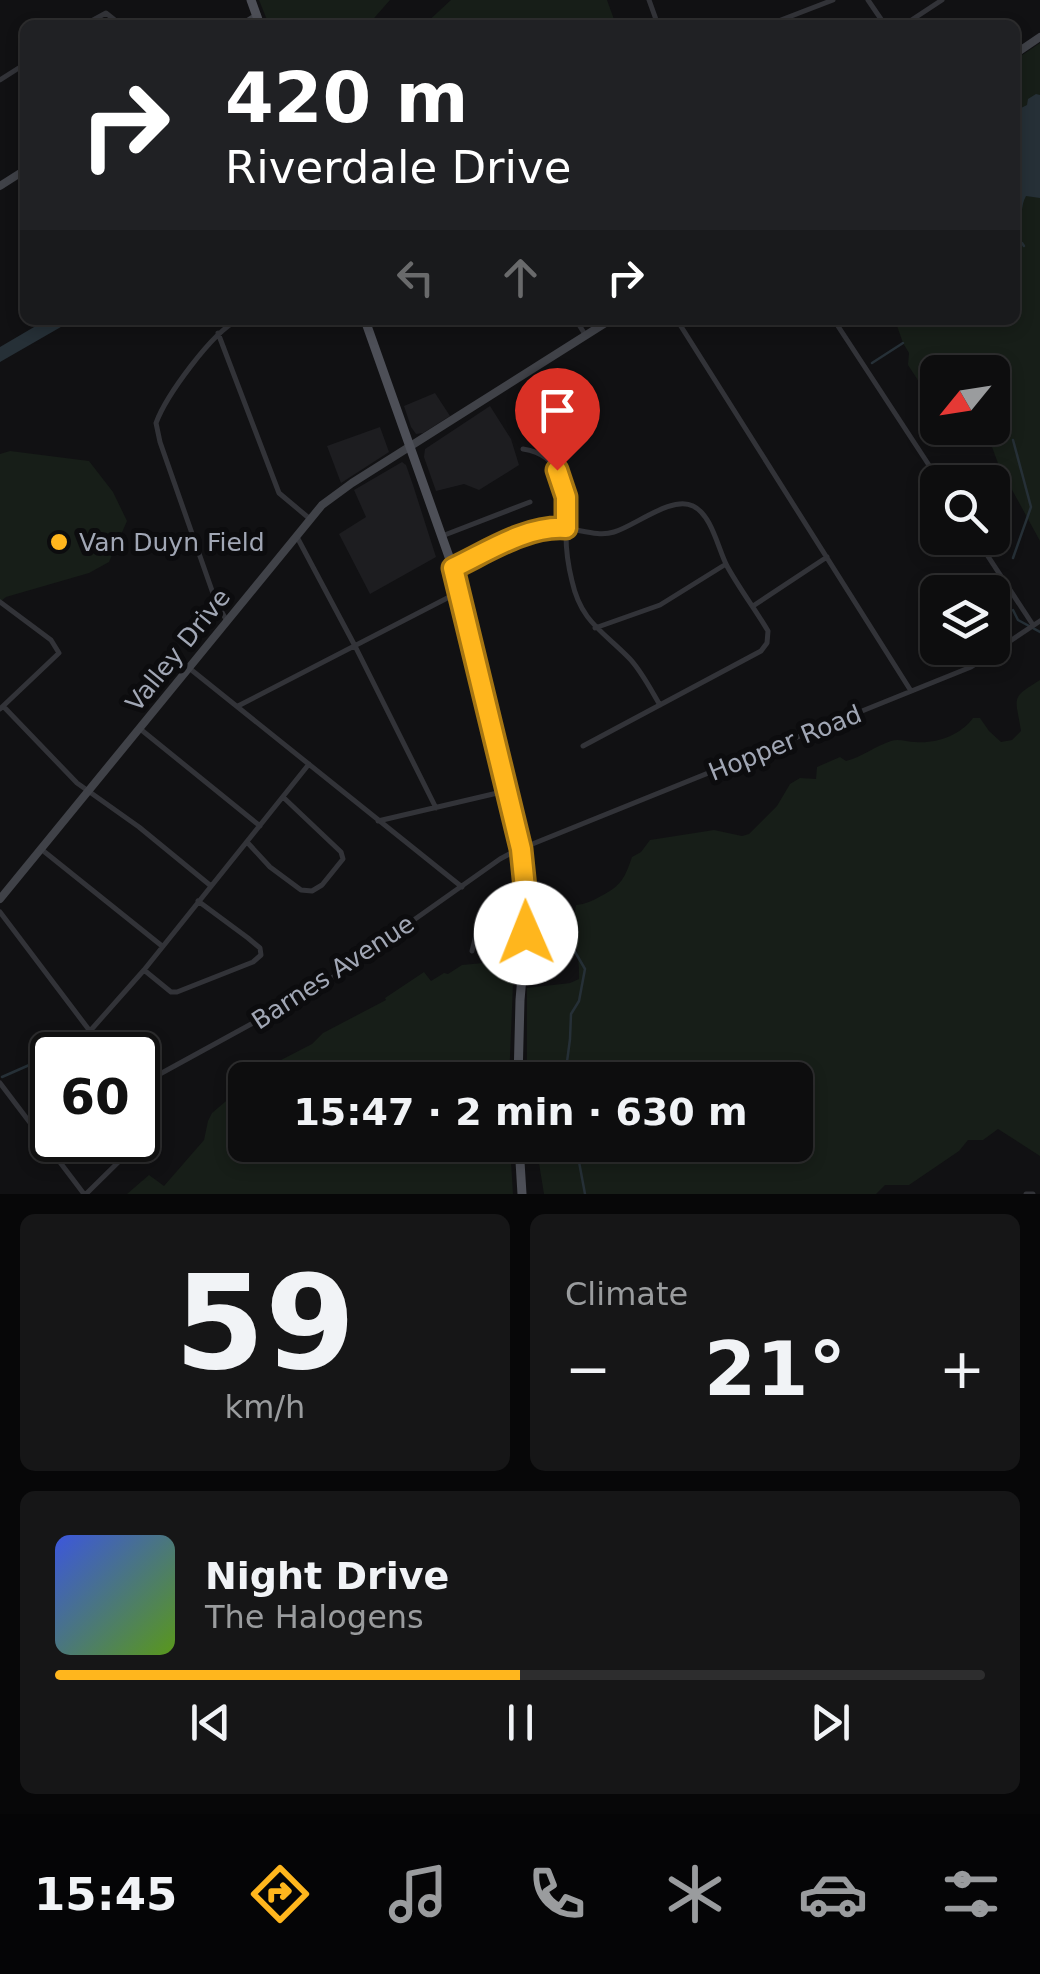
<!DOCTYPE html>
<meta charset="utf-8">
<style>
body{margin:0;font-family:"DejaVu Sans",sans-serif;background:#161617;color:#f1f3f6;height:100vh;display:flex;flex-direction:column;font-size:38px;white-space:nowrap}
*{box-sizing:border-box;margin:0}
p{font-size:32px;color:#9a9c9e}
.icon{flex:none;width:55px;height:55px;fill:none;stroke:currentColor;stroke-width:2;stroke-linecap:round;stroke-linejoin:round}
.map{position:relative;height:1194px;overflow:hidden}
.details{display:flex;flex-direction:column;gap:20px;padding:20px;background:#070708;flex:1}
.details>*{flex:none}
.guide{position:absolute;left:20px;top:20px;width:1000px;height:305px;border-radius:15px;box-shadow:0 5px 15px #0003,0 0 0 2px #2d2d2e;background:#202124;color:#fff;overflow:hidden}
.needle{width:65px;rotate:240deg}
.controls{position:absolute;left:920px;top:355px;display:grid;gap:20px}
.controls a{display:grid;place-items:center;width:90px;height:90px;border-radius:15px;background:#0d0d0e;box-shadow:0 5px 15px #0003,0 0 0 2px #2d2d2e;font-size:50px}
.speed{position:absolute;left:30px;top:1032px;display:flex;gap:20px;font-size:50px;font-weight:700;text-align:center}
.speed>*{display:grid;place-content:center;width:130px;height:130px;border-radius:50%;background:#0d0d0e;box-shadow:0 5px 15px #0003,0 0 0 2px #2d2d2e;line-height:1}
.speed .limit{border:5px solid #111;border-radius:15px;background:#fff;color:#111}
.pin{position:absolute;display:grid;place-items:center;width:85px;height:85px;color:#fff;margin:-102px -42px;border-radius:50% 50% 50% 0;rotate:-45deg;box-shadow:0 0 10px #0007}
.pin .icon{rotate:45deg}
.me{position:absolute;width:110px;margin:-55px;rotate:359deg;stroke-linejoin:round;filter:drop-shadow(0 0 8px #0008)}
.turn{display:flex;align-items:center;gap:35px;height:210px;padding:0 40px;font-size:45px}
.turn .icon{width:130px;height:130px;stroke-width:2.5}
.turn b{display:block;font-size:70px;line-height:85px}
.lanes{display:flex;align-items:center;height:95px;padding:0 40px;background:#0003;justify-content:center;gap:50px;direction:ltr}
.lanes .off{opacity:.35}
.big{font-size:75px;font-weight:700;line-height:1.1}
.details .card{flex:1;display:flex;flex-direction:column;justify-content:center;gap:15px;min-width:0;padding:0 35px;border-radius:15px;background:#161617}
.details .dial{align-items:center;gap:0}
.dial b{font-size:130px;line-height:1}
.song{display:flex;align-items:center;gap:30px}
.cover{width:120px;height:120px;border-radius:15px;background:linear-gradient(135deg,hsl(230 70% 55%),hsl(90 70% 35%))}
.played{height:10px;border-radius:5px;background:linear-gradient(90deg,#ffb61d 50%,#2d2d2e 50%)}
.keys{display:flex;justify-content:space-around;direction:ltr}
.heat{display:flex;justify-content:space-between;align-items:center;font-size:55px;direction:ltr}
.details .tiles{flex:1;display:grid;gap:20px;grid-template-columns:1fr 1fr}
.card:last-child{grid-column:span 2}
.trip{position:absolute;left:228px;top:1062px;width:585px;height:100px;border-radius:15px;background:#0d0d0e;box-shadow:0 5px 15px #0003,0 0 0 2px #2d2d2e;font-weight:700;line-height:100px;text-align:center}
.tabs{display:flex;height:160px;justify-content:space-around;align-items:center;background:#050506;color:#9a9c9e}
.tabs .icon{width:70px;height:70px}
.tabs .active{color:#ffb61d}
.tabs b{font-size:45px;color:#f1f3f6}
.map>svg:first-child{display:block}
</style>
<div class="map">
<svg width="1040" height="1194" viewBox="0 0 1040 1194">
<rect width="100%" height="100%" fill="#111113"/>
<path fill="#1d1d20" d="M435 393 450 416 423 433 416 434 411 427 404 406Z
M490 406 511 439 519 465 479 490 464 484 436 491 424 457 425 449Z
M380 427 389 452 341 483 327 446Z
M402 462 406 465 413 485 436 557 370 594 339 534 366 517 354 490Z"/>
<path fill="#171e18" d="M259 0H390L368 25H269Z
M451 0H607L616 25H424Z
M1040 43V541L999 466 985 428H992V372H938L937 393 931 383 925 386 921 385 908 365 909 353 903 343 895 320H1015V60Z
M10 451 89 461 113 492 127 521 109 562 89 573 6 597 0 602V454Z
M1040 680V1156L998 1129 983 1140H968L959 1151 909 1185H885L876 1194H544L536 1145H795V1080H527V988L570 983 579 979C580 953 571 931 576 905 586 904 592 901 601 896 621 886 625 878 632 857L641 852 650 840 714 830 742 836 749 834 777 806 790 784 800 778 816 779 817 767 840 757 846 761C862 757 875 746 891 741 899 738 907 742 915 742 936 744 961 735 973 718H980L989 731 1001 742 1012 740 1021 731C1016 697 1009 699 1040 680Z
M514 960 509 1080H251L281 1060 312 1044 323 1033 386 1000 385 998 424 972 431 981 444 973 448 974 462 965Z
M245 1085V1145H510L513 1194H127L149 1175 164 1186 204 1140 208 1121 212 1113Z"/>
<path fill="#263037" d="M1036 94 1040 95V198L1026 196C1020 206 1024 219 1015 227V111L1027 105 1028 99Z
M46 320H73L0 362V347Z"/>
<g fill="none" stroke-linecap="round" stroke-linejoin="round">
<path stroke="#263037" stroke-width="2.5" d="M1015 234 1020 240
M1022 243 1024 246
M872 363 903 343
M1013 558 1031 507 1013 440
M1013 610 1018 620 1040 632
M533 935 571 945 585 969 579 1001 571 1014 570 1039 565 1077 567 1080
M53 1055 88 1041
M2 1077 52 1055
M581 1145 577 1151 585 1194"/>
<path stroke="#323338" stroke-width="5" d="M649 0 658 25
M868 0 885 25
M84 25 106 13 121 25
M768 25 833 0
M904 25 942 0
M0 80 25 64
M576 320 586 336
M677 320 911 691
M834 320 940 482
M218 333 279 493 310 519
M523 449C569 456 566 498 566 535 566 550 568 565 572 581 581 622 603 631 630 659 642 672 651 690 660 705
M442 536 530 502
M297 537 355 646 436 808
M976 538 1033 625
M453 568C484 554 518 532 553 528 573 526 595 538 614 532 635 526 672 495 693 506 712 515 718 549 727 566 739 588 755 609 768 631L767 643 761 651 583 746
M0 602 51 640 59 653 0 709
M753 606 827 557
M227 621 216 602 160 442 156 423C166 396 212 332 238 320
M595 628 660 605 726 564
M189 668 462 887
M3 706 77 783 139 827 211 886
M238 706 457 593
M139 728 260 826
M378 821 506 791
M247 842 270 867 301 890 312 891 322 885 343 859 341 852 283 797
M41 849 162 946
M0 912 108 1055
M472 951 477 931 526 933
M144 970 171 992H177L253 962 261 955 260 948 248 938 198 901
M90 1031 144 970 309 764
M0 1083 84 1194
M138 1086 319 987 500 859 515 851 971 667 1040 621
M86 1194 155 1126V1120L138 1094
M1026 1194H1033"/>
<path stroke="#404248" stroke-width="8" d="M243 25 257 16
M1015 54 1040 37
M0 186 25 170
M0 899 322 505 352 483 610 320"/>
<path stroke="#4d4f57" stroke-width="9" d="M251 0 260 25
M365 320 453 568 521 849 527 918 520 1000 518 1080
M519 1145 522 1194"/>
</g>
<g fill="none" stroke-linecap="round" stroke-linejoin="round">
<g stroke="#a67613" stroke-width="25">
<path id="route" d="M526 933V898L521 849 453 568C487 552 527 525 566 528V497L557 470"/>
</g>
<use href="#route" stroke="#ffb61d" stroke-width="18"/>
</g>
<circle fill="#ffb61d" stroke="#0c0c0e" stroke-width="4" cx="59" cy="542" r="10"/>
<g text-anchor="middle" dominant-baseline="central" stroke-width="10" stroke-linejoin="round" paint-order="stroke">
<g font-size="25" fill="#a1a7b5" stroke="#0c0c0e" text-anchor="start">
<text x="79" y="542">Van Duyn Field</text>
</g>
<g font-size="25" fill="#a1a7b5" stroke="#0c0c0e">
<text transform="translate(178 650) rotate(-51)">Valley Drive</text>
<text transform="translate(785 743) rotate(-22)">Hopper Road</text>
<text transform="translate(333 972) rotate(-33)">Barnes Avenue</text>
</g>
</g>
</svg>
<div class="controls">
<a><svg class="needle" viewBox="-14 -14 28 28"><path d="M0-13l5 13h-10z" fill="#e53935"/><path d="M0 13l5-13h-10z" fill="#9a9c9e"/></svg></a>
<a><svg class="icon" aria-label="search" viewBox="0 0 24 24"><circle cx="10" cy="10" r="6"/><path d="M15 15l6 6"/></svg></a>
<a><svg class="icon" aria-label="layers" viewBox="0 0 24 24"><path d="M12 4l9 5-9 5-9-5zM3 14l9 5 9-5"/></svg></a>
</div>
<div class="speed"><div class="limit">60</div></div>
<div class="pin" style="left:557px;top:470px;background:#d93025"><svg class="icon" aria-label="arrive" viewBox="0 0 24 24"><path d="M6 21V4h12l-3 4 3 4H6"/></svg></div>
<svg class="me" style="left:526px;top:933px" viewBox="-20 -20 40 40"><circle r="19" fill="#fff"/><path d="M0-13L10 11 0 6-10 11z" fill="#ffb61d"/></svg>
<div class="trip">15:47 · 2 min · 630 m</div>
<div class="guide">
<div class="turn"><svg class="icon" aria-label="right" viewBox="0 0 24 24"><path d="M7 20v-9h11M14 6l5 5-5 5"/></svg><div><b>420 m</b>Riverdale Drive</div></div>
<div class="lanes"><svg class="icon off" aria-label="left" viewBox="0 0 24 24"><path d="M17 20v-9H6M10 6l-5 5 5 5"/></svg><svg class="icon off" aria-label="ahead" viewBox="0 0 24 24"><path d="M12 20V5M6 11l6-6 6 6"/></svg><svg class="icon" aria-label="right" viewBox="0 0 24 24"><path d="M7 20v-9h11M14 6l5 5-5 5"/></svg></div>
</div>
</div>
<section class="details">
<div class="tiles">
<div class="card dial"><b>59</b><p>km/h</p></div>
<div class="card"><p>Climate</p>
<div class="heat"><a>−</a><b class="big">21°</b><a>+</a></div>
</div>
<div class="card">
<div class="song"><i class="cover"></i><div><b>Night Drive</b><p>The Halogens</p></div></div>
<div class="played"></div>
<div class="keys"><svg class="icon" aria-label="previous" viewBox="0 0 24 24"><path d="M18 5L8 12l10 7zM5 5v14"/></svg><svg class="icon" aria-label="pause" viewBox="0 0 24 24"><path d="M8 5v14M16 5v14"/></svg><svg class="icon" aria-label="next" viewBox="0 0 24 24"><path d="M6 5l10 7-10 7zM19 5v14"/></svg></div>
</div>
</div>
</section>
<nav class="tabs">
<b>15:45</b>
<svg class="icon active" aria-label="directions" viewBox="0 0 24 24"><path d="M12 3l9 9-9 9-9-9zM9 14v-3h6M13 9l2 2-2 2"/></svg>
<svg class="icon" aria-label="music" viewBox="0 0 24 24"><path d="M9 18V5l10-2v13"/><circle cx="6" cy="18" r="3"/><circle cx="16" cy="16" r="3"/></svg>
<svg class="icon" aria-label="phone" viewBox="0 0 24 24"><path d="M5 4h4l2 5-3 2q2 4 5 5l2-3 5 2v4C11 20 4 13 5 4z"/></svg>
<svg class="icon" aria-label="climate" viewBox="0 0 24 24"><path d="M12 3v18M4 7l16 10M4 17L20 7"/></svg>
<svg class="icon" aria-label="car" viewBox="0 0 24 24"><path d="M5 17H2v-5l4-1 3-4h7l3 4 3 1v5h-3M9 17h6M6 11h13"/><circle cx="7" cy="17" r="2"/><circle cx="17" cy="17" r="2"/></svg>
<svg class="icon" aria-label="filters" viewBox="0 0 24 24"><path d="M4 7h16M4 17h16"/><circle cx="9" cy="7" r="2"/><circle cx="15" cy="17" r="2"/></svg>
</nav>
